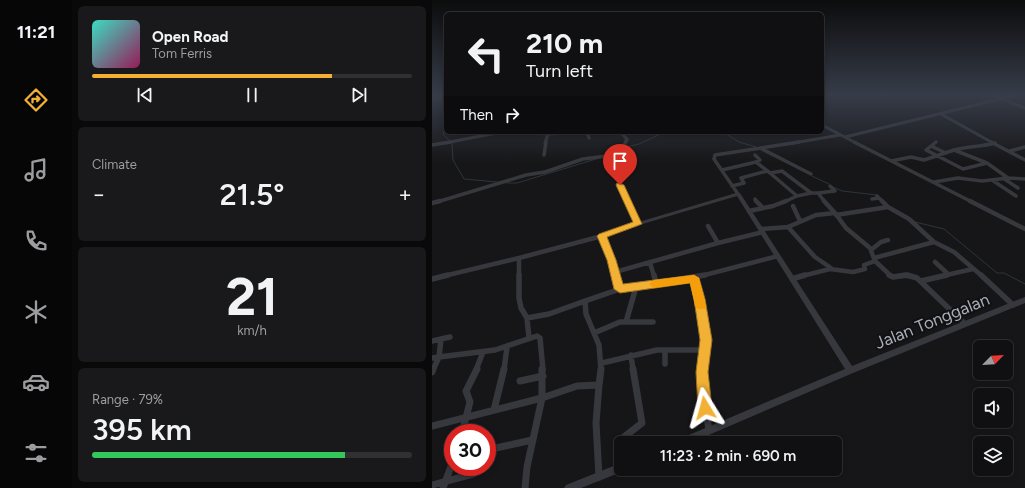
<!DOCTYPE html>
<meta charset="utf-8">
<style>
body{margin:0;font-family:Figtree,sans-serif;background:#19191b;color:#f1f3f6;height:100vh;display:flex;flex-direction:column;font-size:15px;white-space:nowrap}
*{box-sizing:border-box;margin:0}
p{font-size:13px;color:#9c9d9f}
.icon{flex:none;width:22px;height:22px;fill:none;stroke:currentColor;stroke-width:2;stroke-linecap:round;stroke-linejoin:round}
.map{position:relative;flex:1;overflow:hidden}
.sheet{display:flex;flex-direction:column;gap:6px;padding:6px;background:#09090a;width:360px}
.sheet>*{flex:none}
.hud{position:absolute;left:12px;top:12px;width:380px;height:122px;border-radius:6px;box-shadow:0 2px 6px #0003,0 0 0 1px #303032;background:#101012;color:#f1f3f6;overflow:hidden}
.needle{width:26px;rotate:66deg}
.controls{position:absolute;left:541px;top:340px;display:grid;gap:8px}
.controls a{display:grid;place-items:center;width:40px;height:40px;border-radius:6px;background:#101012;box-shadow:0 2px 6px #0003,0 0 0 1px #303032;font-size:20px}
.speed{position:absolute;left:12px;top:424px;display:flex;gap:8px;font-size:20px;font-weight:700;text-align:center}
.speed>*{display:grid;place-content:center;width:52px;height:52px;border-radius:50%;background:#101012;box-shadow:0 2px 6px #0003,0 0 0 1px #303032;line-height:1}
.speed .limit{border:6px solid #d22;background:#fff;color:#111}
.pin{position:absolute;display:grid;place-items:center;width:34px;height:34px;color:#fff;margin:-41px -17px;border-radius:50% 50% 50% 0;rotate:-45deg;box-shadow:0 0 4px #0007}
.pin .icon{rotate:45deg}
.me{position:absolute;width:44px;margin:-22px;rotate:352deg;stroke-linejoin:round;filter:drop-shadow(0 0 3px #0008)}
.turn{display:flex;align-items:center;gap:14px;height:84px;padding:0 16px;font-size:18px}
.turn .icon{width:52px;height:52px;stroke-width:2.5}
.turn b{display:block;font-size:28px;line-height:34px}
.then{display:flex;align-items:center;height:38px;padding:0 16px;background:#0003;gap:8px;font-size:15px}
.big{font-size:30px;font-weight:600;line-height:1.1}
.sheet .widget{flex:1;display:flex;flex-direction:column;justify-content:center;gap:6px;min-width:0;padding:0 14px;border-radius:6px;background:#19191b}
.sheet .dial{align-items:center;gap:0}
.dial b{font-size:52px;line-height:1}
.song{display:flex;align-items:center;gap:12px}
.cover{width:48px;height:48px;border-radius:6px;background:linear-gradient(135deg,hsl(170 70% 55%),hsl(330 70% 35%))}
.played{height:4px;border-radius:2px;background:linear-gradient(90deg,#f2b134 75%,#303032 75%)}
.keys{display:flex;justify-content:space-around;direction:ltr}
.heat{display:flex;justify-content:space-between;align-items:center;font-size:22px;direction:ltr}
.charge{height:6px;border-radius:3px;background:linear-gradient(90deg,#34c759 79%,#303032 0)}
.trip{position:absolute;left:182px;top:436px;width:228px;height:40px;border-radius:6px;background:#101012;box-shadow:0 2px 6px #0003,0 0 0 1px #303032;font-weight:600;line-height:40px;text-align:center}
main{display:flex;flex:1;min-height:0}
.menu{display:flex;flex-direction:column;width:72px;justify-content:space-around;align-items:center;background:#060607;color:#9c9d9f}
.menu .icon{width:28px;height:28px}
.menu .on{color:#f2b134}
.menu b{font-size:18px;color:#f1f3f6}
.map>svg:first-child{display:block}
</style>
<main>
<nav class="menu">
<b>11:21</b>
<svg class="icon on" aria-label="directions" viewBox="0 0 24 24"><path d="M12 3l9 9-9 9-9-9zM9 14v-3h6M13 9l2 2-2 2"/></svg>
<svg class="icon" aria-label="music" viewBox="0 0 24 24"><path d="M9 18V5l10-2v13"/><circle cx="6" cy="18" r="3"/><circle cx="16" cy="16" r="3"/></svg>
<svg class="icon" aria-label="phone" viewBox="0 0 24 24"><path d="M5 4h4l2 5-3 2q2 4 5 5l2-3 5 2v4C11 20 4 13 5 4z"/></svg>
<svg class="icon" aria-label="climate" viewBox="0 0 24 24"><path d="M12 3v18M4 7l16 10M4 17L20 7"/></svg>
<svg class="icon" aria-label="car" viewBox="0 0 24 24"><path d="M5 17H2v-5l4-1 3-4h7l3 4 3 1v5h-3M9 17h6M6 11h13"/><circle cx="7" cy="17" r="2"/><circle cx="17" cy="17" r="2"/></svg>
<svg class="icon" aria-label="filters" viewBox="0 0 24 24"><path d="M4 7h16M4 17h16"/><circle cx="9" cy="7" r="2"/><circle cx="15" cy="17" r="2"/></svg>
</nav>
<section class="sheet">
<div class="widget">
<div class="song"><i class="cover"></i><div><b>Open Road</b><p>Tom Ferris</p></div></div>
<div class="played"></div>
<div class="keys"><svg class="icon" aria-label="previous" viewBox="0 0 24 24"><path d="M18 5L8 12l10 7zM5 5v14"/></svg><svg class="icon" aria-label="pause" viewBox="0 0 24 24"><path d="M8 5v14M16 5v14"/></svg><svg class="icon" aria-label="next" viewBox="0 0 24 24"><path d="M6 5l10 7-10 7zM19 5v14"/></svg></div>
</div>
<div class="widget"><p>Climate</p>
<div class="heat"><a>−</a><b class="big">21.5°</b><a>+</a></div>
</div>
<div class="widget dial"><b>21</b><p>km/h</p></div>
<div class="widget"><p>Range · 79%</p><b class="big">395 km</b><div class="charge"></div></div>
</section>
<div class="map">
<svg width="593" height="488" viewBox="0 0 593 488">
<rect width="100%" height="100%" fill="#161618"/>
<g fill="none" stroke-linecap="round" stroke-linejoin="round">
<path stroke="#2c353c" stroke-width="1" d="M14 127 11 134 17 140
M291 132 307 142 324 147
M20 143 21 160 32 179 65 182
M194 147 207 144 233 132
M174 154 189 149
M380 176 397 184
M75 183H85L164 159
M401 187 410 191 445 195
M483 222 512 229 565 273H572L593 284"/>
<path stroke="#37383d" stroke-width="3" d="M445 95H453
M560 95 593 108
M390 97 398 95
M0 100 14 97
M509 114 561 143
M390 125 424 143
M94 132 116 134 149 132
M155 132 157 138
M413 137 584 95
M13 143 69 132
M113 143 116 134
M361 143 408 135"/>
<path stroke="#37383d" stroke-width="3.5" d="M422 142 540 202
M504 142 499 146 514 153
M559 142 593 160
M0 145 18 142
M499 146 494 150 531 169 555 163 576 178 593 179
M328 148 379 174
M522 150C537 146 548 147 563 143
M578 151 593 147
M112 155 114 142
M323 155 328 160 324 162
M459 161 479 157 492 160 522 150 555 163
M290 170 324 162 338 173 350 171 379 193H386L393 202
M338 173 365 196 352 202
M571 178 586 188
M560 180 584 196
M502 182 526 178 550 181 576 178
M300 186 312 183 309 178 335 171
M386 193 403 191 398 186
M306 194 282 159 283 155 367 142
M365 196 379 193
M445 196 451 202
M323 199 325 202
M440 199 447 198
M5 202 94 175 113 172 151 159 175 156 182 168"/>
<path stroke="#37383d" stroke-width="4.5" d="M324 201 331 208
M392 201 403 213
M450 201 456 207
M538 201 593 229
M0 203 8 201
M361 206 368 221
M317 211 341 206 354 201
M404 215 456 207 477 219 502 242 442 258
M276 226 286 243 331 232
M356 227 383 257 399 268
M329 229 356 227 384 215 403 213 414 228 438 248 443 261 459 276
M502 242 522 252 550 276
M439 250 449 242 456 240
M503 262 516 274
M218 263 222 276
M183 272 286 243
M12 276 87 258
M87 276V258L170 236
M184 276 170 236 205 224
M269 276 346 256
M370 276 398 269 421 272 433 269 432 265 443 261
M467 276H479
M510 276 541 269"/>
<path stroke="#37383d" stroke-width="5.5" d="M87 275V298L89 308 95 318 97 338
M222 275 224 283
M457 275 461 277 474 275
M475 275 485 278 532 323
M549 275 581 305
M262 278 268 299 274 340 271 370
M0 279 16 275
M360 279 373 275
M489 281 515 275
M188 289 273 275
M95 318 117 314 153 301
M194 322 204 287
M162 333 188 322H221
M9 339 18 337
M0 341 9 339 7 357 0 358
M233 351V364
M199 355 201 370
M170 363 225 350H273
M1 370 7 357 63 350 105 336 108 338 111 370
M44 370 51 352
M72 370 75 347
M169 370 167 345 154 314 153 301 188 289 184 275"/>
<path stroke="#37383d" stroke-width="7" d="M271 369 270 386 277 430
M0 372 1 369
M88 381 111 376
M167 385 164 423 167 477
M62 410 72 369
M0 426 110 398V369
M30 433 38 402 34 391 45 369
M191 443 192 437 210 423 201 369
M55 450 100 440
M0 485 41 474
M11 488 21 461
M93 488 95 467 110 398 145 386 167 385 169 369"/>
<path fill="#37383d" fill-rule="evenodd" d="M186 132H190L197 139 184 168 207 222 304 193H308L420 366 593 297V303L421 373 258 443H244L245 440 413 369 305 196 207 225H203L180 168 193 139Z
M189 463V469H193L192 471 149 488H132L134 485Z"/>
</g>
<linearGradient id="sky" x2="0" y2="1"><stop stop-color="#0c0c0d"/><stop offset="0.58" stop-color="#363c48"/><stop offset="1" stop-color="#363c48" stop-opacity="0"/></linearGradient>
<rect width="593" height="163" fill="url(#sky)"/>
<path fill="#f2b134" stroke="#9d7322" d="M185 183 192 185 210 224 175 237 184 260 191 284 262 275 267 278 273 299 280 340 276 372 280 408 278 413 273 415 268 413 266 408 264 372 268 340 262 299 258 283 188 293 182 289 175 260 165 236 167 234 201 222 184 185Z"/>
<path fill="#f59e0b" d="M262 275 267 278 274 306 273 309H265L263 306 258 283 222 288 217 284 222 280Z"/>
<g text-anchor="middle" dominant-baseline="central" stroke-width="4" stroke-linejoin="round" paint-order="stroke">
<g font-size="17" fill="#a8adb8" stroke="#111113">
<text transform="translate(500 321) rotate(-22)">Jalan Tonggalan</text>
</g>
</g>
</svg>
<div class="controls">
<a><svg class="needle" viewBox="-14 -14 28 28"><path d="M0-13l5 13h-10z" fill="#e53935"/><path d="M0 13l5-13h-10z" fill="#9c9d9f"/></svg></a>
<a><svg class="icon" aria-label="sound" viewBox="0 0 24 24"><path d="M4 9h4l5-4v14l-5-4H4zM17 9q2 3 0 6"/></svg></a>
<a><svg class="icon" aria-label="layers" viewBox="0 0 24 24"><path d="M12 4l9 5-9 5-9-5zM3 14l9 5 9-5"/></svg></a>
</div>
<div class="speed"><div class="limit">30</div></div>
<div class="pin" style="left:188px;top:185px;background:#d93025"><svg class="icon" aria-label="arrive" viewBox="0 0 24 24"><path d="M6 21V4h12l-3 4 3 4H6"/></svg></div>
<svg class="me" style="left:273px;top:408px" viewBox="-20 -20 40 40"><path d="M0-17L14 15 0 8-14 15z" fill="#f2b134" stroke="#fff" stroke-width="4"/></svg>
<div class="trip">11:23 · 2 min · 690 m</div>
<div class="hud">
<div class="turn"><svg class="icon" aria-label="left" viewBox="0 0 24 24"><path d="M17 20v-9H6M10 6l-5 5 5 5"/></svg><div><b>210 m</b>Turn left</div></div>
<div class="then">Then<svg class="icon" aria-label="right" viewBox="0 0 24 24"><path d="M7 20v-9h11M14 6l5 5-5 5"/></svg></div>
</div>
</div>
</main>
